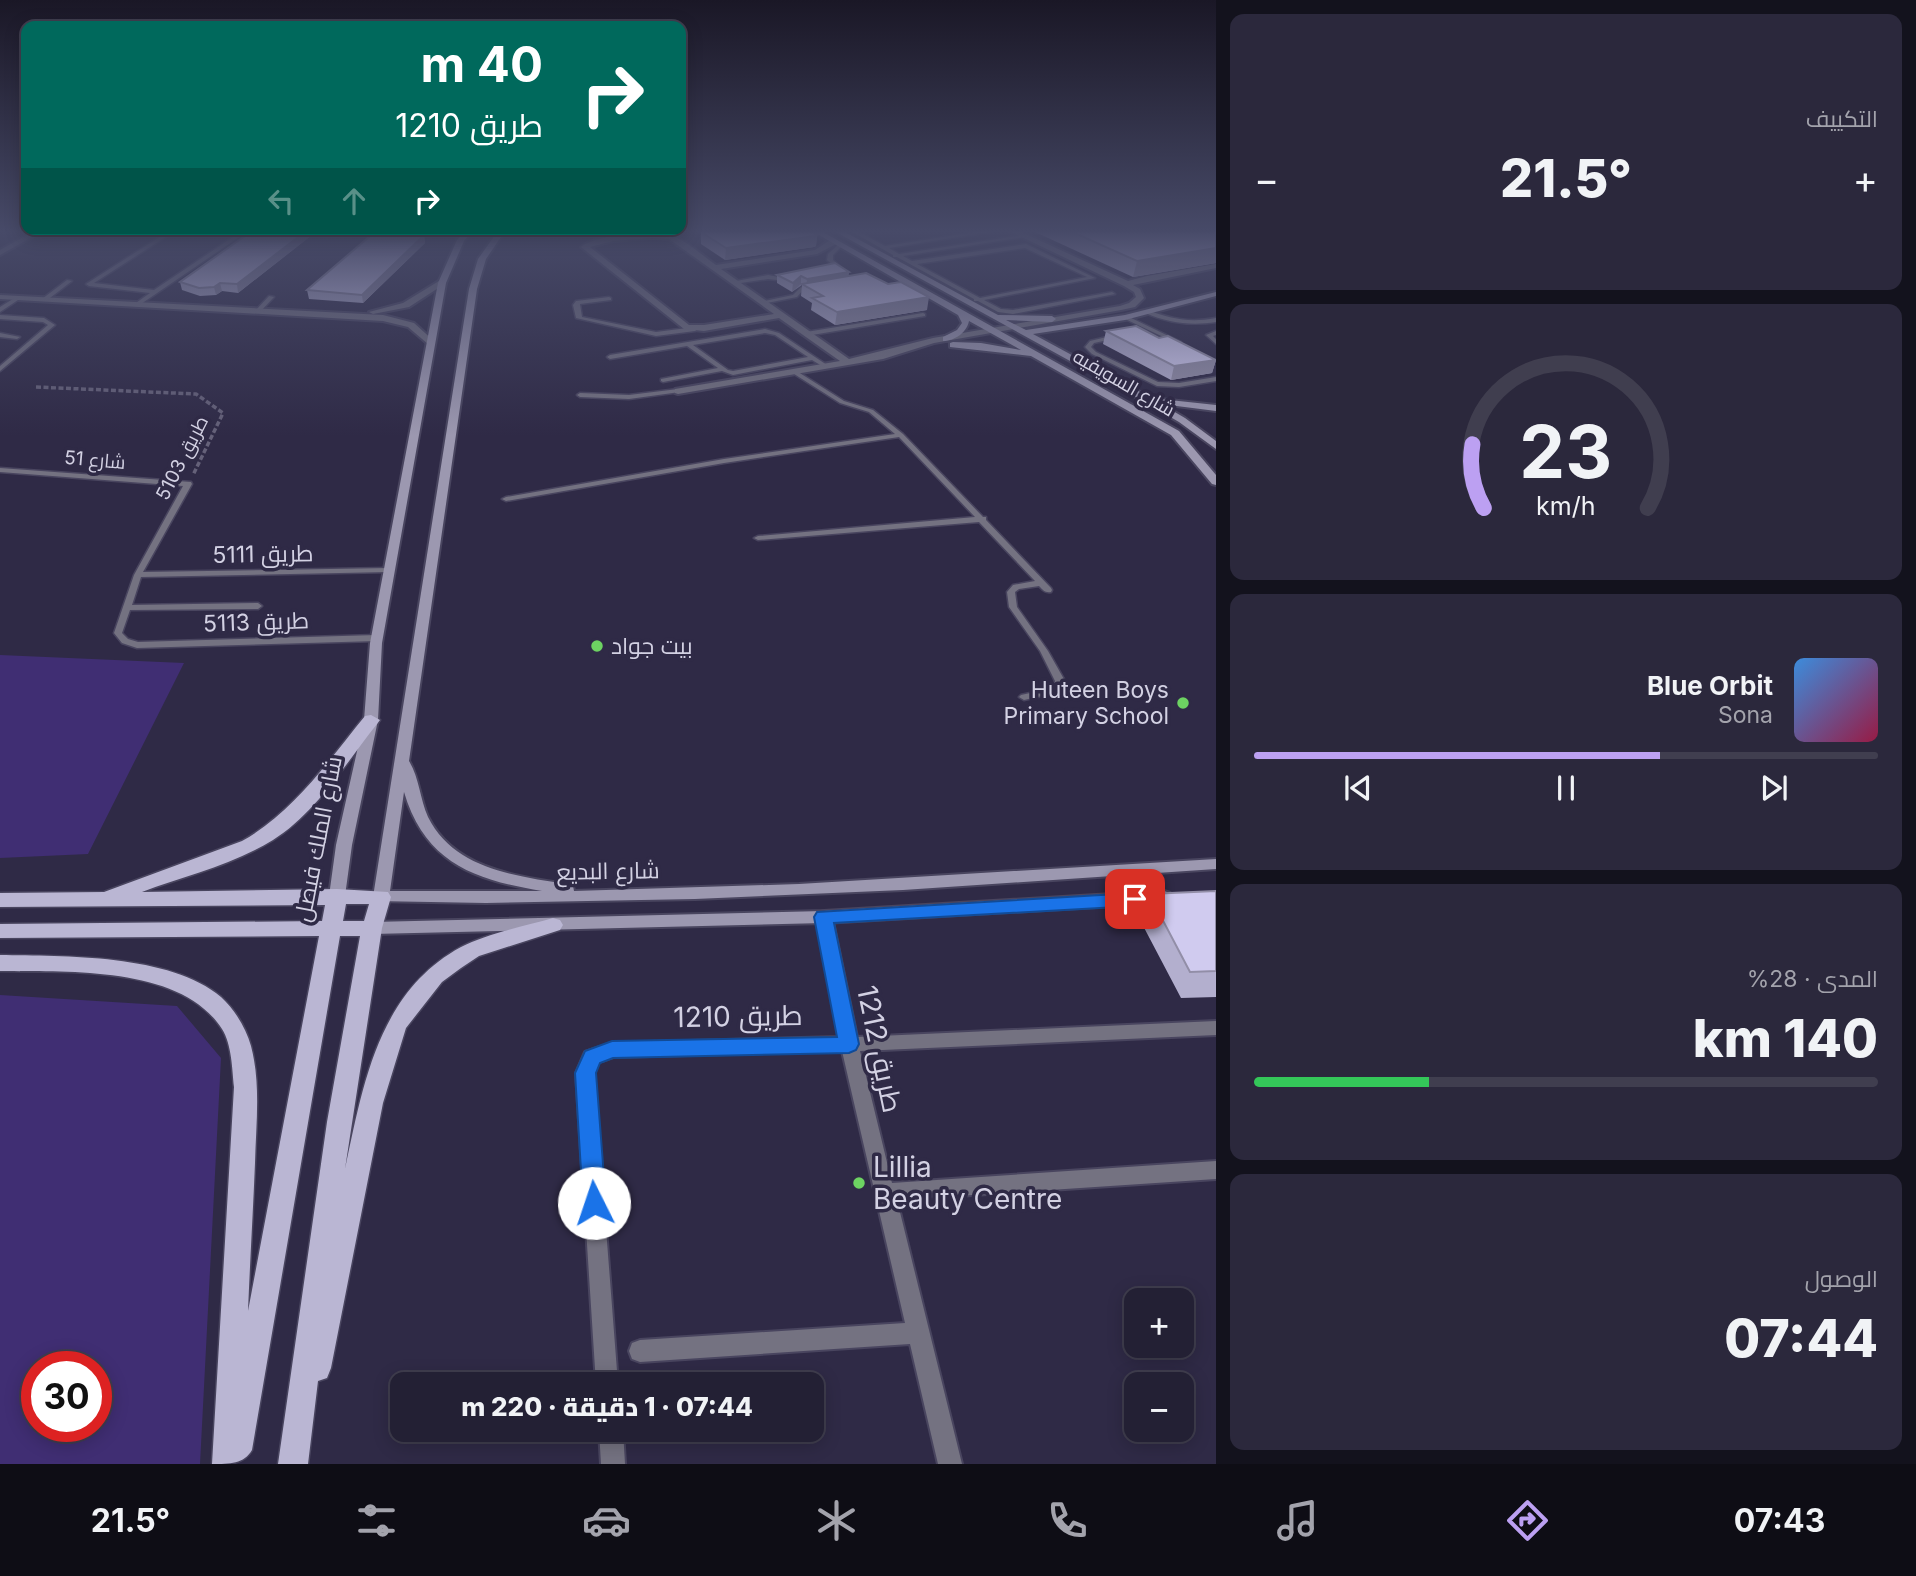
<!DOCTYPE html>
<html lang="ar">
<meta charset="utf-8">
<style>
body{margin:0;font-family:Inter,Cairo,sans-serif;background:#2b283c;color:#f1f3f6;direction:rtl;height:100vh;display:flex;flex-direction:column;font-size:26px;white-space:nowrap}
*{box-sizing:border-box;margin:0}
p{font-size:23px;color:#a3a3ac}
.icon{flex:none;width:38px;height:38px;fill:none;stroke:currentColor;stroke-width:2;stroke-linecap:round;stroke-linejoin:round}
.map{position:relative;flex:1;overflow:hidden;direction:ltr}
.panel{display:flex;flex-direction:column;gap:14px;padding:14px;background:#13121d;width:700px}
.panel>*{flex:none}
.guide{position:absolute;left:21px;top:21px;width:665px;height:214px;border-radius:14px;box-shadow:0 4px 18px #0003,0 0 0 2px #403e4f;direction:rtl;background:#00695c;color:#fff;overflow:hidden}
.buttons{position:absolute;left:1124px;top:1288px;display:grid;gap:14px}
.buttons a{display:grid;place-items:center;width:70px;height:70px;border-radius:14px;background:#232034;box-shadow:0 4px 18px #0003,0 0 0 2px #403e4f;font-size:35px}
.speed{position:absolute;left:21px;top:1351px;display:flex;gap:14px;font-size:35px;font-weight:700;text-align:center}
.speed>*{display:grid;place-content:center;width:91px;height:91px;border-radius:50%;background:#232034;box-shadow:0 4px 18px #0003,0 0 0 2px #403e4f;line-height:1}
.speed .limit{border:10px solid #d22;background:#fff;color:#111}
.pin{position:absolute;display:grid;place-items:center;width:60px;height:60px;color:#fff;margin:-30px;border-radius:14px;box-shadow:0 4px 10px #0006}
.me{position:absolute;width:77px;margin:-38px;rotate:356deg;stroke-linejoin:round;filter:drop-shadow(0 0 5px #0008)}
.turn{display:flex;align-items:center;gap:24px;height:147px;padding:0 28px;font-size:32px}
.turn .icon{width:91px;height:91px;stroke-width:2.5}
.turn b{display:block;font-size:49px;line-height:60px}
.lanes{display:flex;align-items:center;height:66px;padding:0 28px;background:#0003;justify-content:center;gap:35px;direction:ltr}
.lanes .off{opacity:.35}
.big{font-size:52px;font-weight:800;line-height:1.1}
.panel .tile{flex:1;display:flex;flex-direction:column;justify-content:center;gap:10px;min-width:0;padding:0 24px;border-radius:14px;background:#2b283c}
.panel .dial{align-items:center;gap:0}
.dial svg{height:182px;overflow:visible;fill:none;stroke:#403e4f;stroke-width:7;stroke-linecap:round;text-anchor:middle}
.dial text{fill:#f1f3f6;stroke:none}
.song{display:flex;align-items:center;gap:21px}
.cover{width:84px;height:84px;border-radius:10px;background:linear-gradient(135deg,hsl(210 70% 55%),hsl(340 70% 35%))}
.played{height:7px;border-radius:4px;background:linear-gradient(90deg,#bca0f2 65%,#403e4f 65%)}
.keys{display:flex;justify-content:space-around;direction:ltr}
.heat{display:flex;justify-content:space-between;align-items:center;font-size:38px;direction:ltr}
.charge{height:10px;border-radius:5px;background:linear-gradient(90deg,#34c759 28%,#403e4f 0)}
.trip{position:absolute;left:390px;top:1372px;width:434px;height:70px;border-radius:14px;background:#232034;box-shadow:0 4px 18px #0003,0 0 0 2px #403e4f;font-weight:800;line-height:70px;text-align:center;direction:rtl}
.tabs{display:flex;height:112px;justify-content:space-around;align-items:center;background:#0e0d15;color:#a3a3ac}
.tabs .icon{width:49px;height:49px}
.tabs .current{color:#bca0f2}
.tabs b{font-size:32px;color:#f1f3f6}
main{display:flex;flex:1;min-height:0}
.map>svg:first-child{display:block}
</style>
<main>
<section class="panel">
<div class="tile"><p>التكييف</p>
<div class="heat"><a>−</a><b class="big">21.5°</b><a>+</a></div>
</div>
<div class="tile dial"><svg viewBox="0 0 100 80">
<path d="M14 69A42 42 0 1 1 86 69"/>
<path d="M14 69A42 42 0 0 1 9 41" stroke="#bca0f2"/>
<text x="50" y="56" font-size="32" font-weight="700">23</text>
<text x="50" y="72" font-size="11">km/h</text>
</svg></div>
<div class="tile">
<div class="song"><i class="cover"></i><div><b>Blue Orbit</b><p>Sona</p></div></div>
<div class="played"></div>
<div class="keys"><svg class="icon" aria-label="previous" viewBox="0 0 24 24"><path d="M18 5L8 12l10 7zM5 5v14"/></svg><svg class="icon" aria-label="pause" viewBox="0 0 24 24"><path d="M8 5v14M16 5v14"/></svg><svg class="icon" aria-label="next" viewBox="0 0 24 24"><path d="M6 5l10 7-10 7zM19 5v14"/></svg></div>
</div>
<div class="tile"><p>المدى · 28%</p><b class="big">140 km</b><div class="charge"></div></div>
<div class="tile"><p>الوصول</p><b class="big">07:44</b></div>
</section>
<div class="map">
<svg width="1216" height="1464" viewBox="0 0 1216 1464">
<rect width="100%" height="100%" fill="#2f2a46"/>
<path fill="#402e73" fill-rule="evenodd" d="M0 655 184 663 88 854 0 858Z
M0 995 177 1006 221 1058 200 1464H0ZM37 1367H96V1426H37Z"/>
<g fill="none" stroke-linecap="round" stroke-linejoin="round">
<g stroke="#49455f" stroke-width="3">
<path id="lane" d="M169 231H175L94 283 154 290 242 231H248L138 306 133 305 150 293 89 286 86 284Z
M851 231H857L885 246 981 231H995L889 248 899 254 1023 235H1025V237L903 256 912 261 1026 244 1095 278 984 300 1001 309 1013 310 1112 292 1115 294 1013 314 998 312 978 301H974V299L897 257H893V255ZM1025 248 1087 277 980 298 917 264Z
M839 244 842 246 833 255V260L844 270V272L842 273 827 260 828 254Z
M768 275 789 279 786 281 768 279 734 284 731 282Z
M67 280 72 281 46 301H42V299Z
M801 287 804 289 797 297 762 304 759 302 793 295Z
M269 296 274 297 260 312H256V310Z
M16 297 21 298 0 312V307Z
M609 297 611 298V300L580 304 582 317 656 332 695 327 698 329 695 331 656 336 576 318 573 305 576 301Z
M1147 310C1172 319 1189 323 1216 318V322C1191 326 1169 323 1145 313L1144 312Z
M923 313 925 314V316L806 336 803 334 806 332Z
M0 315 44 318 55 325 0 371V366L48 325 43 322 0 319Z
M1123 316H1127L1181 342 1176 343 1123 318Z
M765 329 779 333 827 365 822 366 812 360 733 375 722 371 663 382 661 381V379L718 368 687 346 610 359 607 357 610 355ZM765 333 775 335 808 357 733 371 728 370 693 345Z
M1216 331V335L1213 336 1216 339V344L1206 335Z
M0 333 20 337 17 339 0 337Z
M1115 335 1117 336V338L1094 343 1091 347 1096 352 1158 382 1179 383 1216 377V381L1179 387 1157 386 1092 354 1085 347 1090 341Z
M791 370H795L844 401 873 410 903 434 983 517H986V520L1051 588 1052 590 1051 592C1045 593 1043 590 1039 586L1019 589 1015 592 1017 607 1048 651 1065 681 1060 692 1024 700 1019 697 1021 695 1053 688 1055 681 1040 651 1009 607 1007 592 1013 585 1035 581 979 522 758 540 754 538 758 536 975 517 899 437 724 463 506 501 502 499 506 497 724 459 895 434 869 412 840 403 791 372Z
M678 389 681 391 680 392 629 399 580 397 577 395 580 393 629 395Z
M0 468 191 482 192 484 143 572 389 568 393 570 389 572 141 577 132 605 258 603 262 606 258 609 130 610 122 633 128 639 138 642 377 635 381 638 377 641 137 648 122 643 114 633 134 575 183 486 0 472Z"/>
</g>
<g stroke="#49455f" stroke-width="4">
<path id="street" d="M34 231H43L0 255V250Z
M1009 231H1019L1128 281 1147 276 1216 264V268L1133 285 1140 289 1144 298 1135 307 1121 310 934 343 883 359 678 394 675 393V389L840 361 779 318 704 331 684 329 581 247C596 235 657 228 674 236 689 243 703 256 716 265L815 250 830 240H836V244L817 254 721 269 849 359 933 338 1120 306 1129 303 1136 297 1134 292 1124 286ZM652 238 669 239 774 314 704 325H689L590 247 613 241Z
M439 281 446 283 409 307 373 314 369 312 403 303Z
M0 295 383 315 414 323 435 342 428 344 408 327 383 321 0 299Z
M824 911 830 913 832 917 857 1037 1216 1021V1035L860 1051 892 1183 1216 1161V1179L897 1200 962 1464H938L910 1344 640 1362 632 1359 629 1351 632 1343 640 1340 905 1323 842 1051 613 1057 599 1062 594 1073 618 1384H596L576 1073 585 1052 612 1043 839 1037 816 917 818 913Z
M599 1430H623L625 1464H601Z"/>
</g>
<g stroke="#49455f" stroke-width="4">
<path id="secondary" d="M465 231H472L464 241 446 283 382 643 378 720 352 845 345 896 343 900H331L329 896 336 845 364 720 370 643 438 283 457 240Z
M498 231H505L486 259 477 289 409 761C419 777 420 799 428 817 454 869 515 876 567 884L573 886 574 891 799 884 1216 859V869L903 890 695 899 486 903 375 901 373 897 469 289 478 259ZM404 792C425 863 475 880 542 891H390Z
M812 231H821L1179 431 1216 475V485L1212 484 1171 435 1031 356 950 347V343L953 342 981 343 1021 350 969 321C967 332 955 341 943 341V337L957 330 962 323 958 315Z
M834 231H843L998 315 1052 316 1056 319 1052 322 1006 320 1026 330 1125 315 1216 292V296L1125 320 1033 334 1151 398 1216 405V411L1161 404 1185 418 1216 441V449L1179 422 1141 400Z
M1164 891 1170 893 1172 897 1170 901 1164 903 824 923 372 934 366 932 364 928 366 924 372 922 824 911Z"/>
</g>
<g stroke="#49455f" stroke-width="3">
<path id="primary" d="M371 715 380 720 377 724C346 763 316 813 273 840 233 865 185 876 142 892L337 889 388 892 391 897 382 928 345 1169C363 1085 378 992 461 947 486 934 525 926 553 918L560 920 563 925 560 930 479 956 461 968 442 982 406 1028 383 1103 331 1368 327 1378 318 1381 308 1464H278L327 1122 360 936H340L252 1450C244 1464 230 1464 212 1464L234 1087C232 1069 232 1045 222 1029 181 965 66 972 0 971V955C63 956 171 954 221 997 235 1010 246 1028 251 1046 261 1084 256 1124 255 1163 253 1212 250 1262 248 1311L319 936 0 938V924L322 921 325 905 0 907V893L104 892 242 841C294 812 328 761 365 716ZM346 904H369L364 921H343Z"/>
</g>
<path stroke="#656179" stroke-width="3.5" stroke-dasharray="5 2.5" stroke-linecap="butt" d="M36 387 196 394 223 413 193 475"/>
<use href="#lane" fill="#747281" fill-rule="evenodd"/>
<use href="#street" fill="#747281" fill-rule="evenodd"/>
<use href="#secondary" fill="#9c98b0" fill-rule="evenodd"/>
<use href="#primary" fill="#bab6d3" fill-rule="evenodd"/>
</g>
<path fill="#b3afce" d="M252 231H317L238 293 222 291 216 295 200 296 182 290 180 282Z
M372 231H423L419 235H424L425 243 363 303 309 299 307 290 372 234Z
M1033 231H1216V263L1133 277Z
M701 232 817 235 816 246 814 247 725 260 701 244Z
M849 272 848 276 927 310 835 325 811 310 812 303 801 296 802 285 792 292 777 283V275Z
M1106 331 1159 338 1216 360 1212 373 1171 380 1103 344Z
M1216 891V997L1181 998 1140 920 1149 894Z"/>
<path fill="#928ea7" d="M306 231H317L238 293 237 284Z
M415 231H423L412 242 411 234Z
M424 235 425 243 363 303 362 295Z
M817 235 816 246 814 247 725 260 726 248Z
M1216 248V263L1133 277 1137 261Z
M849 272 848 280 806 288 807 279Z
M801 276V284L792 292 793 283Z
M220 283 222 291 216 295 214 287Z
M929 297 927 310 835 325 837 312Z
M1216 360 1212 373 1171 380 1174 366Z"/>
<path fill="#d0cbef" stroke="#928ea7" stroke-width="2" d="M252 231H306L237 284 220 283 214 287 199 288 180 282Z
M376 231H415L411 234 424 235 362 295 307 290Z
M709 231H811L817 235 815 236 726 248 701 232Z
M1070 231H1216V248L1137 261Z
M835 263 849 272 807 279 801 276 793 283 777 275Z
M866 273 888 284 901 282 929 297 837 312 812 298 823 296 802 284Z
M1136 326 1159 338 1168 336 1216 360 1174 366 1106 331Z
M1216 891V971L1190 972 1149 894Z"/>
<linearGradient id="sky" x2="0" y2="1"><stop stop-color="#1a1726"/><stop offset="0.53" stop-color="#474a68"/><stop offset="1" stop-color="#474a68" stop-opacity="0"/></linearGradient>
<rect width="1216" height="436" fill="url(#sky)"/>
<path fill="#1a73e8" stroke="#114b97" stroke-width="2" d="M1135 893 1141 895 1144 899 1141 904 1135 906 834 923 859 1044 856 1050 849 1053 613 1058 600 1063 596 1073 606 1203 603 1210 594 1213 586 1210 583 1203 575 1073 585 1051 612 1041 837 1037 814 917 817 912Z"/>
<g fill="#6dd362" stroke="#2f2a46" stroke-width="2.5">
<circle cx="597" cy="646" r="7"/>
<circle cx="1183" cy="703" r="7"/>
<circle cx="859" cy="1183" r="7"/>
</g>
<g text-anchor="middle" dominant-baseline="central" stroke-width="7" stroke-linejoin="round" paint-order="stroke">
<g font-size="19" fill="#d3d1e3" stroke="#2f2a46">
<text transform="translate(1124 383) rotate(30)">شارع السويفيه</text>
<text transform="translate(182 458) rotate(-63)">طريق 5103</text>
<text transform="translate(95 460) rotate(5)">شارع 51</text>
</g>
<g font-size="23" fill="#d3d1e3" stroke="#2f2a46">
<text transform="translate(263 554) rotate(-1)">طريق 5111</text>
<text transform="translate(256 622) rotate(-2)">طريق 5113</text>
<text transform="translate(318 839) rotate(-79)">شارع الملك فيصل</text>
<text transform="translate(608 871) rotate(-1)">شارع البديع</text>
</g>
<g font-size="23" fill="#d3d1e3" stroke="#2f2a46" text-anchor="start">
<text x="611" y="646">بيت جواد</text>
<text x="1169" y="690" text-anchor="end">Huteen Boys<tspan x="1169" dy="26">Primary School</tspan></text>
</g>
<g font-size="28" fill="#d3d1e3" stroke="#2f2a46">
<text transform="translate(738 1016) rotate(-1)">طريق 1210</text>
<text transform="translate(880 1049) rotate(78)">طريق 1212</text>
</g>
<g font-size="28" fill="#d3d1e3" stroke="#2f2a46" text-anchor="start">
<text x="873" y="1167">Lillia<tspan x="873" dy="32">Beauty Centre</tspan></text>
</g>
</g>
</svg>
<div class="buttons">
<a>+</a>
<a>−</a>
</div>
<div class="speed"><div class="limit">30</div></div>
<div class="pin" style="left:1135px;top:899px;background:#d93025"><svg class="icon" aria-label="arrive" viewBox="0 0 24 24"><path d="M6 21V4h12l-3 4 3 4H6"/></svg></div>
<svg class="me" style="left:594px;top:1203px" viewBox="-20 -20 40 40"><circle r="19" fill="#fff"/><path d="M0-13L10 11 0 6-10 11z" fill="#1a73e8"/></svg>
<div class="trip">07:44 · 1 دقيقة · 220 m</div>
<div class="guide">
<div class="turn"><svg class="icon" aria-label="right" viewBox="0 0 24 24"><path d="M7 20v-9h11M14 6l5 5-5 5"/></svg><div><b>40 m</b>طريق 1210</div></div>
<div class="lanes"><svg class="icon off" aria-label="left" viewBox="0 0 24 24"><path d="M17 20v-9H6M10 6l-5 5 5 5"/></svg><svg class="icon off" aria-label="ahead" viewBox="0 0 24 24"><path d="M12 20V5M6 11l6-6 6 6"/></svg><svg class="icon" aria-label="right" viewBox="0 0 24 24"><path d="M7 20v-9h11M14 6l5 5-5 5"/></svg></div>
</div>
</div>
</main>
<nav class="tabs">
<b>07:43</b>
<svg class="icon current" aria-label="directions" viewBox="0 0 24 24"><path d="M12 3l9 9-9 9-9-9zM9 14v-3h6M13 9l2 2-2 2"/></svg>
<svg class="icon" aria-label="music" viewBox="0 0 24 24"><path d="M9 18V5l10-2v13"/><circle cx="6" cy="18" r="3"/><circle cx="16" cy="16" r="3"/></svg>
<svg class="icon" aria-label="phone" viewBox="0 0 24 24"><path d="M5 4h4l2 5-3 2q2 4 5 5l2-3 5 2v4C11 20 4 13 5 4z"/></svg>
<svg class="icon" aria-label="climate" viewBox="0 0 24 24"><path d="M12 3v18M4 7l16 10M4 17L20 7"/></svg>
<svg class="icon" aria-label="car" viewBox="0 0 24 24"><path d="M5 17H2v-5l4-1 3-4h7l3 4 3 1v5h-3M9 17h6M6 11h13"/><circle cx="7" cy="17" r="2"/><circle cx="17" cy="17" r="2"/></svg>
<svg class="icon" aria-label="filters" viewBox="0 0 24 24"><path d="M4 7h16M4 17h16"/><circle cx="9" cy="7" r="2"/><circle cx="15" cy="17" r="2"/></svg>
<b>21.5°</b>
</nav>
